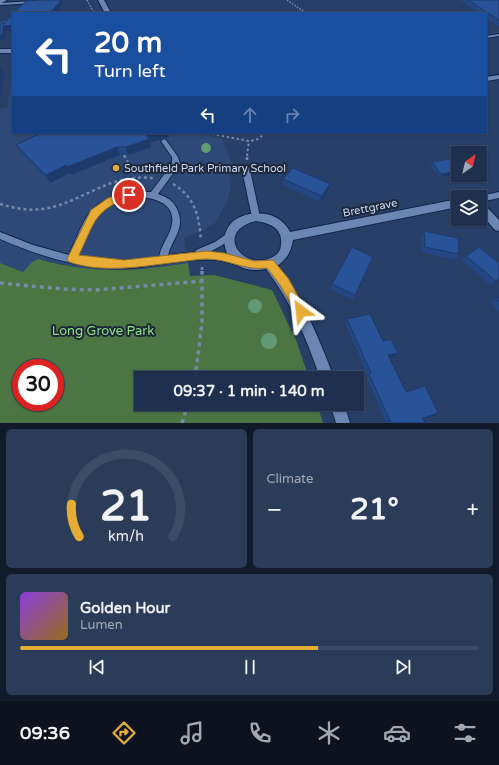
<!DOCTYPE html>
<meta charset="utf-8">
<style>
body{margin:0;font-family:"Varela Round",sans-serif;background:#2b3c58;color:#f1f3f6;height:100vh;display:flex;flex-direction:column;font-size:15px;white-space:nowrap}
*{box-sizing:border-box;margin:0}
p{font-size:13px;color:#a1a9b6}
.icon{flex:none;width:22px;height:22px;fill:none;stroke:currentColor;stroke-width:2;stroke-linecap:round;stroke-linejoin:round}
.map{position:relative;height:423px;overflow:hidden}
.sheet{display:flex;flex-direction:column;gap:6px;padding:6px;background:#101a2b;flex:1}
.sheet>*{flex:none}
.hud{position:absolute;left:12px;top:12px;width:475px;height:122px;border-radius:0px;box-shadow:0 1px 3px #0004,0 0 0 1px #3c4b66;background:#1a4fa0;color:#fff;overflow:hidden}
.needle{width:26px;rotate:34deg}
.buttons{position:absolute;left:451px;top:146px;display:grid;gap:8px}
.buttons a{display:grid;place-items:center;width:36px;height:36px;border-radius:0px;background:#1e304e;box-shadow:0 1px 3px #0004,0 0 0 1px #3c4b66;font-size:20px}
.speed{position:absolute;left:12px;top:359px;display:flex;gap:8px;font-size:20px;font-weight:700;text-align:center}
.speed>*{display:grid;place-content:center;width:52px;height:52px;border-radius:50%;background:#1e304e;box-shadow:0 1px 3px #0004,0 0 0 1px #3c4b66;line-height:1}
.speed .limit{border:6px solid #d22;background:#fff;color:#111}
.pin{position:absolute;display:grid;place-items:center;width:34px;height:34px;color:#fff;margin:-17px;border:2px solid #fff;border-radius:50%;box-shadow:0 1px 4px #0007}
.me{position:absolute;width:44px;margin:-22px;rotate:330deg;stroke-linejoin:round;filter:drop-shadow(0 0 3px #0008)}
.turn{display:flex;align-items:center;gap:14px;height:84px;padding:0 16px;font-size:18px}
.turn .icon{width:52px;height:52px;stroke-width:2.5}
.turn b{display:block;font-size:28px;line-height:34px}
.lanes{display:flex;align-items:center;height:38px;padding:0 16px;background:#0003;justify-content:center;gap:20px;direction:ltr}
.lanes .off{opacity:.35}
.big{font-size:30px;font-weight:700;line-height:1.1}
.sheet .card{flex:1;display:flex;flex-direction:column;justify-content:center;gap:6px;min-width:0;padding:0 14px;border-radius:6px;background:#2b3c58}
.sheet .dial{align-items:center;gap:0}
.dial svg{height:104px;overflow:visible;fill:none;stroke:#3c4b66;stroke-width:7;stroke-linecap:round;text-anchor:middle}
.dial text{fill:#f1f3f6;stroke:none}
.song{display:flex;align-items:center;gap:12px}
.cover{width:48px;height:48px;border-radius:6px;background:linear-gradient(135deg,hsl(270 70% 55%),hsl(40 70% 35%))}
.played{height:4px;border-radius:2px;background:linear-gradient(90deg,#e7ac36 65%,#3c4b66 65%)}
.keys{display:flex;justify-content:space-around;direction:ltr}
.heat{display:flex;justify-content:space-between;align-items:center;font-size:22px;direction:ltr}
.sheet .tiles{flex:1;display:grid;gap:6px;grid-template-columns:1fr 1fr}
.card:last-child{grid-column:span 2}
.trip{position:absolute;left:134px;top:371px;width:230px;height:40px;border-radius:0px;background:#1e304e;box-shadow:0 1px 3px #0004,0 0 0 1px #3c4b66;font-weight:700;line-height:40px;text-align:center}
.tabs{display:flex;height:64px;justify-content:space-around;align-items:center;background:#0c131f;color:#a1a9b6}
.tabs .icon{width:28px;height:28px}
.tabs .selected{color:#e7ac36}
.tabs b{font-size:18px;color:#f1f3f6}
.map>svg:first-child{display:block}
</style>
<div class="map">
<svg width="499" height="423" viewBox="0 0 499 423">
<rect width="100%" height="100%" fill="#284068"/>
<path fill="#2e4978" d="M13 65V133H198L222 139 234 168 228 169 231 185 228 199 216 222 204 230 184 238 188 263 135 270 105 271 70 266 38 259 32 262 23 272 0 263V109L7 108Z"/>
<path fill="#4b7542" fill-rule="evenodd" d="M38 259C93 274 132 272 188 263L190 276 214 275 272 290 296 340 309 378H141V404H317L323 423H0V263L23 272 32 262ZM21 368H55V402H21Z"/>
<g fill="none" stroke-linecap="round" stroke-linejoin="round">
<g stroke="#0f254b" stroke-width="2">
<path id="service" d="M36 1 35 3 0 5V3Z
M499 34V36L486 38V36Z
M164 139 166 140 178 157 180 164 158 194C166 197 173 200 177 209 186 228 173 237 168 255L195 252 196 250 215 242 228 233 231 234 232 236C227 244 217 248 209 252 221 253 233 255 244 259L245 262 244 265C238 267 232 263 227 262 218 260 208 259 199 260 177 260 155 266 133 268 87 271 41 257 0 239V232L33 245 69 255C75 242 80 227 88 215 102 196 129 191 151 192L172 164V157L161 141ZM139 197C157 198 178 205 171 228 168 238 161 246 159 257 132 261 105 262 77 257 93 220 95 203 139 197Z
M243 168H249L250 170 260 217 259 219H253L252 217 242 170Z"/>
</g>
<g stroke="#0f254b" stroke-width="2">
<path id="minor" d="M0 0H7L0 4Z
M0 49H13V53H0Z
M499 192V198L480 202 483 203 499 220V231L495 230 480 213V197H476Z
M458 199V207L293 240C291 252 287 259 277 266 303 299 319 338 334 378H320C307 339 291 302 266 269 214 280 207 206 266 214 277 216 286 223 290 232ZM256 221C269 223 283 228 281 244 281 249 279 252 276 255 246 276 211 232 256 221Z
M330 404H344L350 423H336Z"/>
</g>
<g stroke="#0f254b" stroke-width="2">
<path id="tertiary" d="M98 0H104L111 13H105Z
M499 75V79L486 81V77Z"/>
</g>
<path stroke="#7589aa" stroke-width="1.5" stroke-dasharray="1.5 1.5" stroke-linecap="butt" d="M87 0 94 13
M287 0 306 13
M0 22 13 21"/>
<path stroke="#7589aa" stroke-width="2" stroke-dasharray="2.5 2.5" stroke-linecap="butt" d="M207 133 249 141 256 140 266 133
M247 156 249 141"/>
<path stroke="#7589aa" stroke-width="2.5" stroke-dasharray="3 3" stroke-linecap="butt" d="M124 155 135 177
M247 160V155
M173 184C195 197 199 216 201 240
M0 204C14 208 27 211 42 209 75 205 102 180 135 178 141 177 147 178 153 178
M202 267V272"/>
<path stroke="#7589aa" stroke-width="3.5" stroke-dasharray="4 4" stroke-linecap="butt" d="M0 283 63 289 96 290 203 281
M195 378 202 322V271
M182 423 188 404"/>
<use href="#service" fill="#6b86b3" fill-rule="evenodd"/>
<use href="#minor" fill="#6b86b3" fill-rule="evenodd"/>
<use href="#tertiary" fill="#6b86b3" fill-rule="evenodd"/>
</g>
<g fill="#629975">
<circle cx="206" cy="148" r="5"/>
<circle cx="255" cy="306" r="7"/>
<circle cx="269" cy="341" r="8"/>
</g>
<path fill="#234784" d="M460 0H499V26L486 18V13H479Z
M41 133H168L169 137 150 143 151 147 128 155H120L71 175 70 173 50 183 21 153 16 145Z
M454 158 440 177 430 165 432 162Z
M283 179 330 184 329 190 320 202 283 185Z
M424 231 459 254 455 260 422 252 421 236Z
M466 256 499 280 491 286 462 261Z
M373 257 353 300 330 289 332 284Z
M499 297V312L491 303 496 298Z
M347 319 383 341 398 353 395 357 390 358 406 392 434 416 423 419 425 423H386L367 378 368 376 345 323Z"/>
<path fill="#1d3a6b" d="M61 0H62L63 3 56 13H50Z
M3 21 6 26 13 25V30L6 31V39L0 40V35L3 25Z
M0 68 4 74 0 96Z
M154 133H168L169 137 150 143 151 147 128 155 126 147 146 135Z
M117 147 120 155 71 175 67 167Z
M66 165 70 173 50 183 46 175Z
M458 171V174L440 177 441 174Z
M330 184 329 190 320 202 322 196Z
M499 279V280L491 286 496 281Z
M398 353 395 357 385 359 388 355Z
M438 413 434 416 418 420 423 418Z"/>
<path fill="#295399" stroke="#1d3a6b" d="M39 0H61L50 13H14L26 1Z
M468 0H499V20Z
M13 14V25L3 26V34L0 35V21H3V25Z
M41 133H154L146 135 149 139 126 147H117L67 167 66 165 46 175 16 145Z
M454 158 458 162V171L441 174 432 162Z
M293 168 330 184 322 196 283 179Z
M424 231 458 238 459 254 425 247Z
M352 247 373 257 355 295 332 284Z
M479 247 499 263V279L496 281 466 256Z
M499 297V302L496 298Z
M370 314 383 341 391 339 398 353 388 355 406 392 425 386 438 413 423 418 425 423H391L369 374 371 373 347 319Z"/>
<path fill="#e7ac36" stroke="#967023" d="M129 192 133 195 132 197C94 209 95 222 79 255L124 260 206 251 224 253 254 261 273 260 288 278 305 308 307 311 305 315 301 317 297 315 280 285 267 268C245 271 228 259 207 259 198 259 188 261 179 262 143 266 104 274 69 262L67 259 91 210 108 198Z"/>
<circle fill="#e7ac36" stroke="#1c2739" stroke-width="1.5" cx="116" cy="168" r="4"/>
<g text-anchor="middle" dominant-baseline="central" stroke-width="4" stroke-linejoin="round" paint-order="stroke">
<g font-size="11" fill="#ccdbf4" stroke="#1c2739" text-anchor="start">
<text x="124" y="168">Southfield Park Primary School</text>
</g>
<g font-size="11" fill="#ccdbf4" stroke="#1c2739">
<text transform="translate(370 208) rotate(-11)">Brettgrave</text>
</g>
<g font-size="13" fill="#91e280" stroke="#1c2739">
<text x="103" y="331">Long Grove Park</text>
</g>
</g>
</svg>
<div class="buttons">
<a><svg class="needle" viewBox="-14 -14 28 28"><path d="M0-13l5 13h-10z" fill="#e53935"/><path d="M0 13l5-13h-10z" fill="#a1a9b6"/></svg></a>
<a><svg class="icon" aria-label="layers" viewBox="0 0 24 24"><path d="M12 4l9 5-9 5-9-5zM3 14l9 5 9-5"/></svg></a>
</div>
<div class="speed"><div class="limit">30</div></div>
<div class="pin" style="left:129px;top:195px;background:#d93025"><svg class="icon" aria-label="arrive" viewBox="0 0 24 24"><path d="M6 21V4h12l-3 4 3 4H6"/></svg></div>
<svg class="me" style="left:301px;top:311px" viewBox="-20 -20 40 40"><path d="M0-17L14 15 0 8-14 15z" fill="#e7ac36" stroke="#fff" stroke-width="4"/></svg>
<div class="trip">09:37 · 1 min · 140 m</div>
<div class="hud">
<div class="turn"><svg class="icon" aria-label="left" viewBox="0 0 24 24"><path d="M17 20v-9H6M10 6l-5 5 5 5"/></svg><div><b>20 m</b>Turn left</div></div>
<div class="lanes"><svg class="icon" aria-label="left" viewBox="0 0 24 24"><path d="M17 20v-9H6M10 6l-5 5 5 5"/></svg><svg class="icon off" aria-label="ahead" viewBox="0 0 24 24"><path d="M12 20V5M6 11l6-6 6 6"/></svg><svg class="icon off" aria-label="right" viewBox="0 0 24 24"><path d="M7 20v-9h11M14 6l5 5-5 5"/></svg></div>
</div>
</div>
<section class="sheet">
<div class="tiles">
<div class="card dial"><svg viewBox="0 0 100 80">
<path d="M14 69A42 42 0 1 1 86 69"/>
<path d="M14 69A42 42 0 0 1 8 44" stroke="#e7ac36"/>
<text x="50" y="56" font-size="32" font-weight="700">21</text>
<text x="50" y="72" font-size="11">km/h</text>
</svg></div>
<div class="card"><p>Climate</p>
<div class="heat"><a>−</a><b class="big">21°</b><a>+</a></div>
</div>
<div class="card">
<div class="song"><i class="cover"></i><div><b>Golden Hour</b><p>Lumen</p></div></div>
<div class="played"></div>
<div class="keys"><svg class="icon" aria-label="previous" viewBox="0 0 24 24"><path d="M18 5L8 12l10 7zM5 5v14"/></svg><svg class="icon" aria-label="pause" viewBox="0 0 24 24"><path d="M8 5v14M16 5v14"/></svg><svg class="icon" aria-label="next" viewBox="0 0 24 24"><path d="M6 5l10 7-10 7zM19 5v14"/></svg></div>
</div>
</div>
</section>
<nav class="tabs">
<b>09:36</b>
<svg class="icon selected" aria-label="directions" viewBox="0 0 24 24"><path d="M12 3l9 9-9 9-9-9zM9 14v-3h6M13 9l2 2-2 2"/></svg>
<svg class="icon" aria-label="music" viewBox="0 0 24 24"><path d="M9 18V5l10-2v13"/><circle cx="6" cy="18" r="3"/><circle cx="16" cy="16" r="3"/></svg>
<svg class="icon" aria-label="phone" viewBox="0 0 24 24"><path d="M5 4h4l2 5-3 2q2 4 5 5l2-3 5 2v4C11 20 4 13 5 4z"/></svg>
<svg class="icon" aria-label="climate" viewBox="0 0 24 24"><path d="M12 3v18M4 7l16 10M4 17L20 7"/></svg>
<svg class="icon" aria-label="car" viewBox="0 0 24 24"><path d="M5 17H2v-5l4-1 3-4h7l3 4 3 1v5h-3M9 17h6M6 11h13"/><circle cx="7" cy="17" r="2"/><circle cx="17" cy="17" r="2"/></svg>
<svg class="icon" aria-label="filters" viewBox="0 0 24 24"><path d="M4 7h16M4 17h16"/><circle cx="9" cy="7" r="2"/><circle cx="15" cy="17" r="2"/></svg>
</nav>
